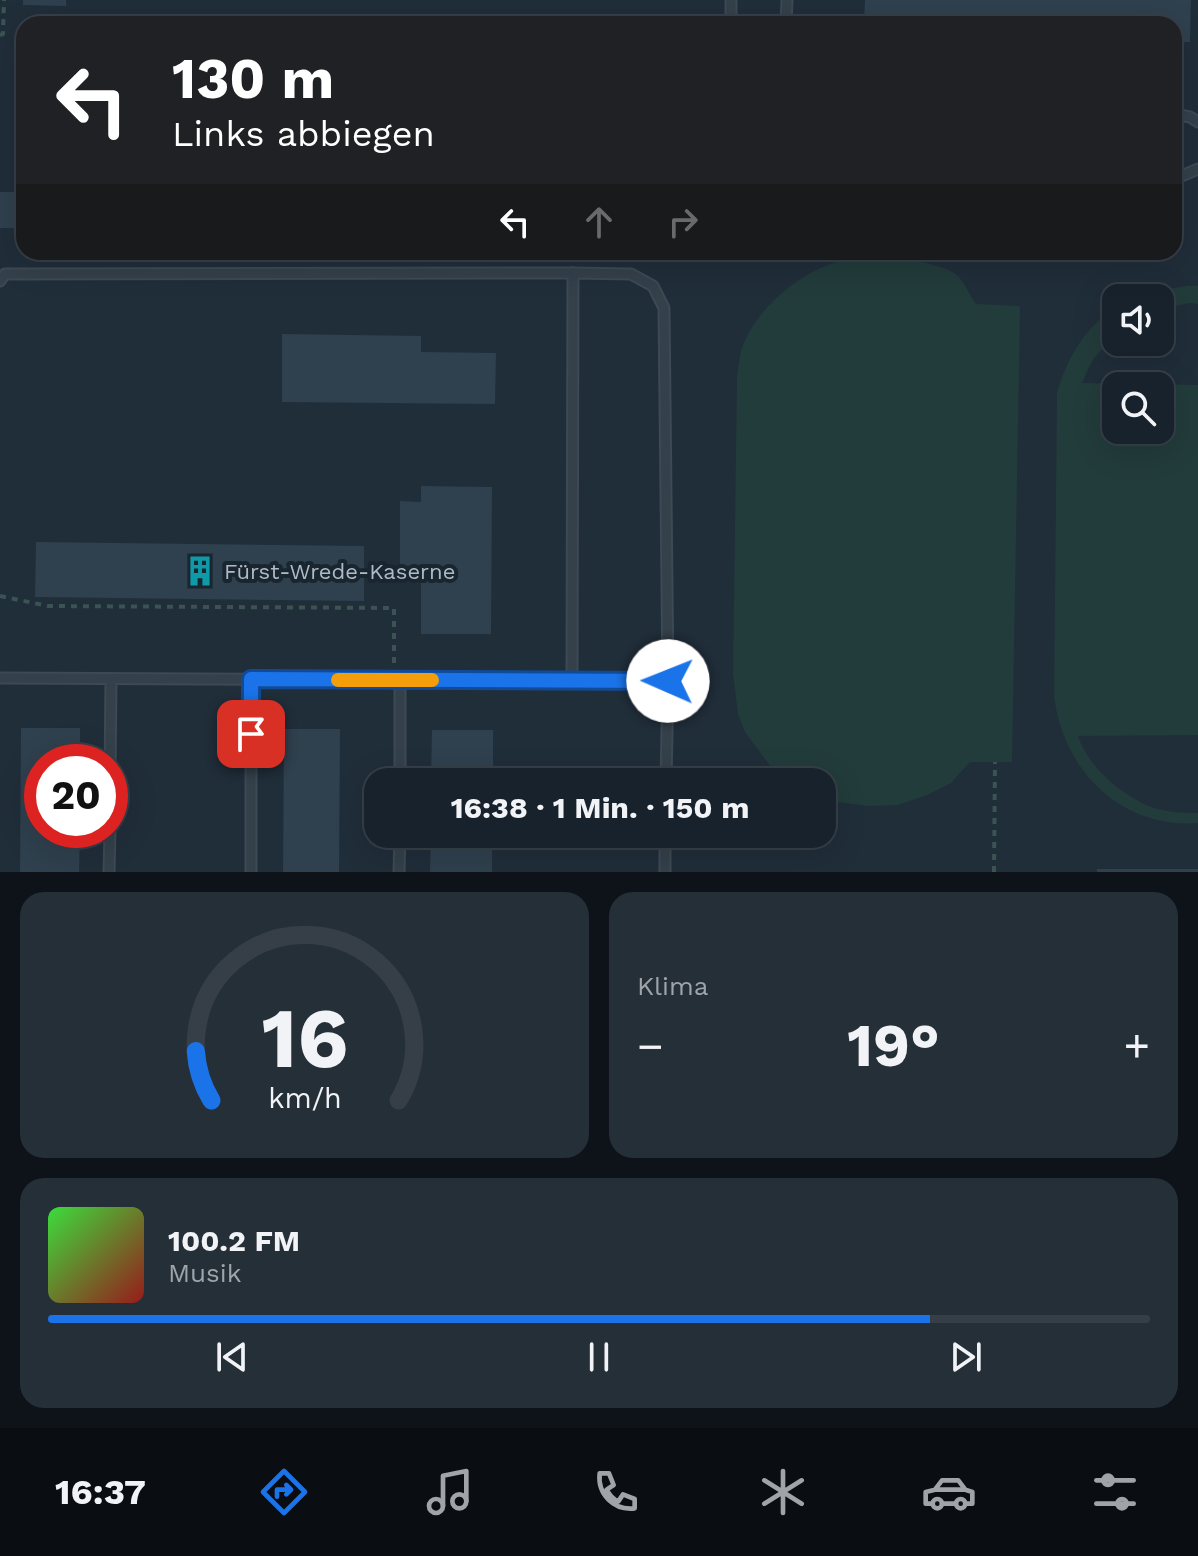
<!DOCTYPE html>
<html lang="de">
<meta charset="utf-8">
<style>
body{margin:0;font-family:"Work Sans",sans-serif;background:#252f38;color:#f1f3f6;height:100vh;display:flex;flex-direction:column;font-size:30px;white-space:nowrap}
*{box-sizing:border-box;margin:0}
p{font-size:26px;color:#9fa4a9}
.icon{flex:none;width:44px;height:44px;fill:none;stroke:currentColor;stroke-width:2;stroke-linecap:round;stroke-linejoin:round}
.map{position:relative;height:872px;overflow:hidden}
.panel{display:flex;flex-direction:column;gap:20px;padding:20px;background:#0d1318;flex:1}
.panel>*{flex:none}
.hud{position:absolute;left:16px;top:16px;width:1166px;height:244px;border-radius:24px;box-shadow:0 8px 32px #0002,0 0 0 2px #363f48;background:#202124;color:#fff;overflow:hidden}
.controls{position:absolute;left:1102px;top:284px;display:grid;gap:16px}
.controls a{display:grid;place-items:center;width:72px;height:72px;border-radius:16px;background:#18222c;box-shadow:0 8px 32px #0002,0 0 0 2px #363f48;font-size:40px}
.speed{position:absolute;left:24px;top:744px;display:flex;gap:16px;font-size:40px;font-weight:700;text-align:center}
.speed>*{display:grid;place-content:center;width:104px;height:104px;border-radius:50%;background:#18222c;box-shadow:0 8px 32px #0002,0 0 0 2px #363f48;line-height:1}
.speed .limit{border:12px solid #d22;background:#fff;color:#111}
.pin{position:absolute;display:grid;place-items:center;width:68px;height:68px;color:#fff;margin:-34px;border-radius:16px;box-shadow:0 4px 12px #0006}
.me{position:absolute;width:88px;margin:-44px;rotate:271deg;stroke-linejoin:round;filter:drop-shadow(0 0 6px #0008)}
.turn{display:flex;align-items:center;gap:28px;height:168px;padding:0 24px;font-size:36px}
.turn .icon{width:104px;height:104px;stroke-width:2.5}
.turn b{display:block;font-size:56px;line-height:68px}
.lanes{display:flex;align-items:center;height:76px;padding:0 24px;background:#0003;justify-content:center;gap:40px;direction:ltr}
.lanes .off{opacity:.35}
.big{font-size:60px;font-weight:700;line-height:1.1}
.panel .card{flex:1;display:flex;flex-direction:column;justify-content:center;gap:12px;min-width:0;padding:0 28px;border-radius:24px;background:#252f38}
.panel .dial{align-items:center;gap:0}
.dial svg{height:208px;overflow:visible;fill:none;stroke:#363f48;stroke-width:7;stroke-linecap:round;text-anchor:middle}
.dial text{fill:#f1f3f6;stroke:none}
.song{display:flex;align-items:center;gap:24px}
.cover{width:96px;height:96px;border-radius:12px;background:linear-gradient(135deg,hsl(120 70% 55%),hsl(0 70% 35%))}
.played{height:8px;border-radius:4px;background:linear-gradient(90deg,#1a73e8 80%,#363f48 80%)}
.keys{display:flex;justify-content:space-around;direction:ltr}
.heat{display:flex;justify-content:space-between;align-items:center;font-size:44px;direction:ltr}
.panel .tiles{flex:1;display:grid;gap:20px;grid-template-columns:1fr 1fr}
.card:last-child{grid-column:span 2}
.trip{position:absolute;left:364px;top:768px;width:472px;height:80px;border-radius:24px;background:#18222c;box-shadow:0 8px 32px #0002,0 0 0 2px #363f48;font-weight:700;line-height:80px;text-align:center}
.menu{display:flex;height:128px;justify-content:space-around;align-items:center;background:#0a0e12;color:#9fa4a9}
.menu .icon{width:56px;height:56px}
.menu .on{color:#1a73e8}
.menu b{font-size:36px;color:#f1f3f6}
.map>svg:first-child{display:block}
</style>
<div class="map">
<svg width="1198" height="872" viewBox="0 0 1198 872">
<rect width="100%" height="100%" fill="#202e3a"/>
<path fill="#223b3b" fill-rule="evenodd" d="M883 256C902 258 945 264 958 276 965 284 970 295 976 304L1020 306 1012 762H970L951 783 927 795 898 805 868 806 838 802 822 809V782H782L745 732 738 714 733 673 737 377C738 368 739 360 741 352 751 312 801 271 840 261 854 257 868 256 883 256Z
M1186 286H1198V304L1190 303 1160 309V298H1133L1149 292Z
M1116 307V334L1093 359 1082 383 1198 385V735L1078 736C1088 765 1115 789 1142 803 1159 812 1180 813 1198 813V823C1120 829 1062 769 1054 695L1057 393C1067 358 1085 327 1116 307ZM1116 386H1160V430H1116Z"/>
<path fill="#2f404e" d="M23 0H66V6L23 5Z
M865 0H1191L1190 42H1174V24H864Z
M0 192H24V228H0Z
M282 334 421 336V352L496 353 495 404 282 402Z
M421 486 492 487 491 634H421V575H400V501L421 502Z
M36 542 364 546V601L35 597Z
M21 728H80V762H42V830H80L79 872H20Z
M284 729H340L339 872H283Z
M432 730H493V782H431Z
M431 834H492V872H430Z
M1097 869H1198V872H1097Z"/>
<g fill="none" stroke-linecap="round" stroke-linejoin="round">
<g stroke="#3d4954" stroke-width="13">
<path id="service" d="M731 0V24
M786 24 787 0
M1174 114 1190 117 1198 122
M1174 175H1184L1198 169
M0 281 5 274 573 273 631 274 653 286 664 308 668 681 666 782
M0 678 668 681
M572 679 573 273
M110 779 111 679
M400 782V680
M109 872 110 830
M251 872V679
M399 872 400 834
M665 872V834"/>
</g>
<path stroke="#3b5352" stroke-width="4" stroke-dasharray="6 6" stroke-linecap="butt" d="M0 35 3 34 4 0
M0 596 48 606 394 608V665
M994 872 995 762"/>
<use href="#service" stroke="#34404a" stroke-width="9"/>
</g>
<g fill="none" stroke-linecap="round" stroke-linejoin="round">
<g stroke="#114b97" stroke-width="20">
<path id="route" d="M251 734V679L668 681"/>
</g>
<use href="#route" stroke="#1a73e8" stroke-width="14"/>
<path stroke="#f59e0b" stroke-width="14" d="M338 680H432"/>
</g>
<defs>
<g id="building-bare" transform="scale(2.4)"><path d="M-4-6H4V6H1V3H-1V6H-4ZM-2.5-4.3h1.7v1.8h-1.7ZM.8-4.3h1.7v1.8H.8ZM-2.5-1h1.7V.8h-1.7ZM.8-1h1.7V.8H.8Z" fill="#0f9aa8" stroke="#19252f" stroke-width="2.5" paint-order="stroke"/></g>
</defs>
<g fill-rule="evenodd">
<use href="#building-bare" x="200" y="571"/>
</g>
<g text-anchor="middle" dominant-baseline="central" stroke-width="8" stroke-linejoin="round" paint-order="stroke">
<g font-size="22" fill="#aebbc7" stroke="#19252f" text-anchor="start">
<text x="224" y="571">Fürst-Wrede-Kaserne</text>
</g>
</g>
</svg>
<div class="controls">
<a><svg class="icon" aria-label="sound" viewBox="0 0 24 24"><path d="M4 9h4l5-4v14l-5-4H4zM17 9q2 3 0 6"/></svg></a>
<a><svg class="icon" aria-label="search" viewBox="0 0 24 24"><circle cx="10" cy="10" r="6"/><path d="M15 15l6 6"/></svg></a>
</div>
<div class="speed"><div class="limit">20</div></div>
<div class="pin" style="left:251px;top:734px;background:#d93025"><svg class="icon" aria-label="arrive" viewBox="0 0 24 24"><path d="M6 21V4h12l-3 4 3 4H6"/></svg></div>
<svg class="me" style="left:668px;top:681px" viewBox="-20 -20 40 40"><circle r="19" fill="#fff"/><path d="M0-13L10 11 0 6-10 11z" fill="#1a73e8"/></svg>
<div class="trip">16:38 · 1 Min. · 150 m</div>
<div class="hud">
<div class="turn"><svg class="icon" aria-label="left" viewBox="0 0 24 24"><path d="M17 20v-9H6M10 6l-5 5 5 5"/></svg><div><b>130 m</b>Links abbiegen</div></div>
<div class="lanes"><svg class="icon" aria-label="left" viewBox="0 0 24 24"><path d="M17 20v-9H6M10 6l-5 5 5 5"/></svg><svg class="icon off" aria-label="ahead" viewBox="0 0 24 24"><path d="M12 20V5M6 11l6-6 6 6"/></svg><svg class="icon off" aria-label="right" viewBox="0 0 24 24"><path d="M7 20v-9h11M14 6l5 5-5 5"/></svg></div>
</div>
</div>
<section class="panel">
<div class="tiles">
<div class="card dial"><svg viewBox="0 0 100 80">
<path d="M14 69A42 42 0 1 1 86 69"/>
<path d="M14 69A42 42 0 0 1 8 50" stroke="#1a73e8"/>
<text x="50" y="56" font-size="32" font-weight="700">16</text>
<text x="50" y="72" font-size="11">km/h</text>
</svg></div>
<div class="card"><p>Klima</p>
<div class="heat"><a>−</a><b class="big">19°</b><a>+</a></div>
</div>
<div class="card">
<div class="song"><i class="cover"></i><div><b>100.2 FM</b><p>Musik</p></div></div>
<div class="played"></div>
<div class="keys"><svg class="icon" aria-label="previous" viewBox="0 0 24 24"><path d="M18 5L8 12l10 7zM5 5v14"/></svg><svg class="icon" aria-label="pause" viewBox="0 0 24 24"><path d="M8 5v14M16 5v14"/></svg><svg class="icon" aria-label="next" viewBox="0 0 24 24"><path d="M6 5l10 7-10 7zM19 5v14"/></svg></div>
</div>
</div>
</section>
<nav class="menu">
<b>16:37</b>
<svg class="icon on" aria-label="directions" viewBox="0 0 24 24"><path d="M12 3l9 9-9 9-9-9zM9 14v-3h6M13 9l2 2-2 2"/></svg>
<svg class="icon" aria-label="music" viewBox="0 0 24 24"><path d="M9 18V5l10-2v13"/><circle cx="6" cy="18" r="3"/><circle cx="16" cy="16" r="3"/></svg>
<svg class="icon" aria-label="phone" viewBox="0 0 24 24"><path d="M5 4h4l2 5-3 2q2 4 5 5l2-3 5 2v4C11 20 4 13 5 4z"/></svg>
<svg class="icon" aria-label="climate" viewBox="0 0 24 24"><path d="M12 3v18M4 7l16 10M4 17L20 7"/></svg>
<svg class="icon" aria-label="car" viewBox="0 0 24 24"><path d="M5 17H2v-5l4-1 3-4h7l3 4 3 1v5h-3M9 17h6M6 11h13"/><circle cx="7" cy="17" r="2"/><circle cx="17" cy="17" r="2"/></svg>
<svg class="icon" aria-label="filters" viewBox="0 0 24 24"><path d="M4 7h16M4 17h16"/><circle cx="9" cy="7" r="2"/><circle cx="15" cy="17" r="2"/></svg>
</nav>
